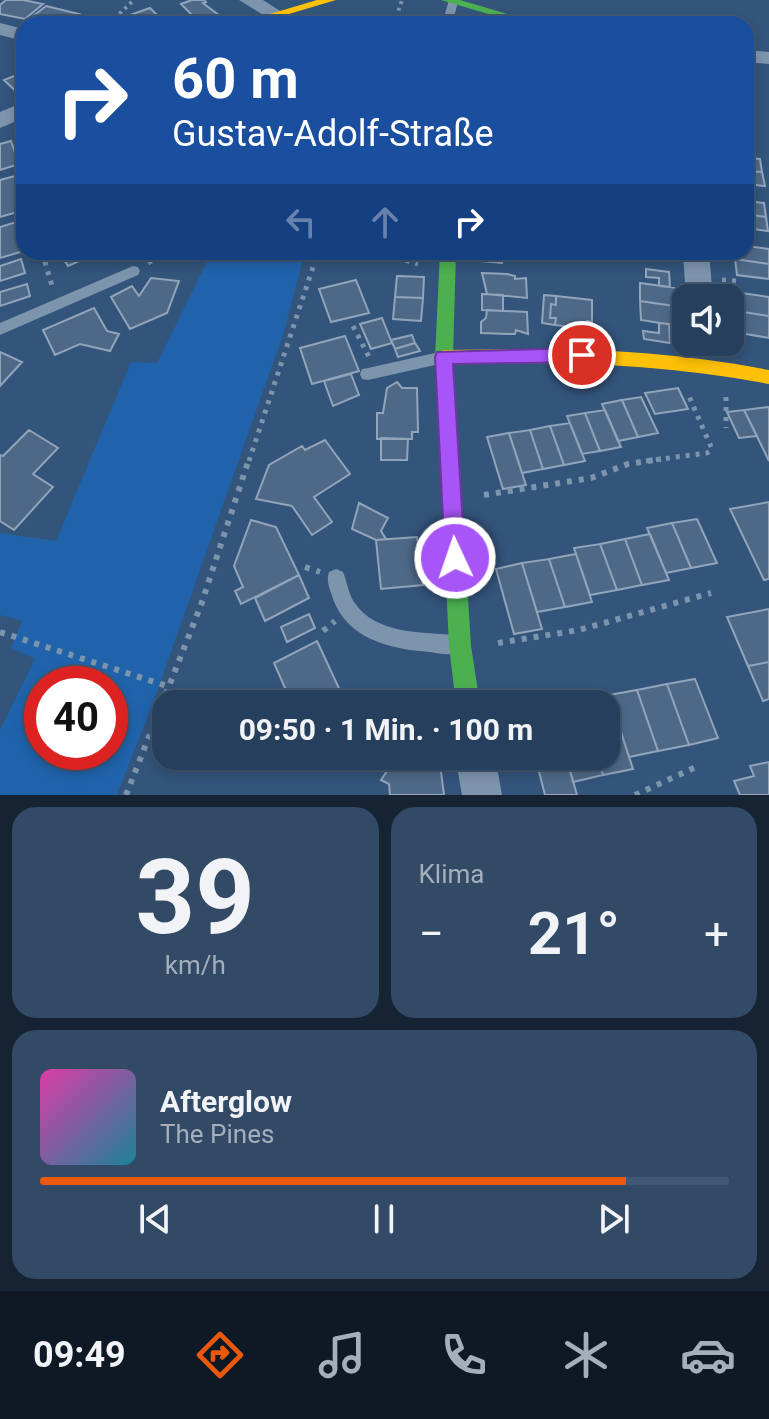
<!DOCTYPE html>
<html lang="de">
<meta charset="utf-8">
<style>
body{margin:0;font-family:Roboto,sans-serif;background:#324a65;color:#f1f3f6;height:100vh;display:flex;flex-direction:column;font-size:30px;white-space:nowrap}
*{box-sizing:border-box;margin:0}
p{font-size:26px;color:#a4afbb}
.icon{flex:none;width:44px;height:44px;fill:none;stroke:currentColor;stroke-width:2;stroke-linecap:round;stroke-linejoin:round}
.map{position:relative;height:795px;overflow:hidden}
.sheet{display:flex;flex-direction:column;gap:12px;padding:12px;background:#152333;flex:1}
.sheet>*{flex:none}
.guide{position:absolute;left:16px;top:16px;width:738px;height:244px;border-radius:24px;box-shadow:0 4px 12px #0003,0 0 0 2px #425872;background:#1a4fa0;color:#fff;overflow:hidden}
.buttons{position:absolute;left:672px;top:284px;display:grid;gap:16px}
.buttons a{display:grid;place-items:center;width:72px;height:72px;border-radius:16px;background:#263f5c;box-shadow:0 4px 12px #0003,0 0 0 2px #425872;font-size:40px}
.speed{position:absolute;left:24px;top:666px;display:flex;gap:16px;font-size:40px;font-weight:700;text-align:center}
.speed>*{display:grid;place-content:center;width:104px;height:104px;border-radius:50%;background:#263f5c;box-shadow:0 4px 12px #0003,0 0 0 2px #425872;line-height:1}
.speed .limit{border:12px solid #d22;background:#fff;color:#111}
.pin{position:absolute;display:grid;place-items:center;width:68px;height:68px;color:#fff;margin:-34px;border:4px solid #fff;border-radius:50%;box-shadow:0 2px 8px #0007}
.me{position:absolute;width:88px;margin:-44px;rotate:357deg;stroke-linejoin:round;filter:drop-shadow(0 0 6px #0008)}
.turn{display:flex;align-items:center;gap:28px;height:168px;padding:0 24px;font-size:36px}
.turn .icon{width:104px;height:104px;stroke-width:2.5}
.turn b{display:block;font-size:56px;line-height:68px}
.lanes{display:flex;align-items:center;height:76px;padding:0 24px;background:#0003;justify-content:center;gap:40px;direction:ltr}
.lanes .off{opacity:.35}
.big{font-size:60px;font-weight:700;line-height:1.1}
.sheet .widget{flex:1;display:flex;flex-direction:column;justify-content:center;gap:12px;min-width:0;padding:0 28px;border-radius:24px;background:#324a65}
.sheet .dial{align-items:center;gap:0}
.dial b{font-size:104px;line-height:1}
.song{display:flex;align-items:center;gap:24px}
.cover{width:96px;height:96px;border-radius:12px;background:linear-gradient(135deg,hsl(320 70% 55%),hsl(190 70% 35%))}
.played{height:8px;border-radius:4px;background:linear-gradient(90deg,#ea580c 85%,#425872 85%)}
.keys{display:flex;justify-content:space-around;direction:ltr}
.heat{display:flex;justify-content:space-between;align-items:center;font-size:44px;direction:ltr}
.sheet .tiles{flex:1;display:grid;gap:12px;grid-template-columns:1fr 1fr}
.widget:last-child{grid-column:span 2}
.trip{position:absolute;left:152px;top:690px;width:468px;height:80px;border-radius:24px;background:#263f5c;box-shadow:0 4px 12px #0003,0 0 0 2px #425872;font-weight:700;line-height:80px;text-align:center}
.menu{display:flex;height:128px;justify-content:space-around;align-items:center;background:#0f1925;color:#a4afbb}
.menu .icon{width:56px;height:56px}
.menu .active{color:#ea580c}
.menu b{font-size:36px;color:#f1f3f6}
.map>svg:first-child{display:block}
</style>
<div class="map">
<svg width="769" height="795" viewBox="0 0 769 795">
<rect width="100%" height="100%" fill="#33547b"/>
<path fill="#2063ab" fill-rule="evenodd" d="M212 252H305L284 332 153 703 117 795H0V730L35 659 11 648 22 621 0 615V533L56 541 131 362 157 363ZM42 684H110V752H42Z"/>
<path fill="#4e6988" stroke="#92a4ba" stroke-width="2" d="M6 0H23L43 4 25 19 0 14V5Z
M192 0H204L206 2 203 3 220 16 200 23 181 4Z
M46 6 79 14 67 24 27 21Z
M150 8 158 16 133 24 124 17Z
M24 72V98H23L4 80Z
M11 141 19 164 0 170V144Z
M746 158 760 159 762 172 746 171Z
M746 171 762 172 765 186 746 184Z
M15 176 24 210 0 217V180Z
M746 201 764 203 766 217 746 214Z
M746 214 766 217 768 231 746 228Z
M23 220 24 251 0 258V227Z
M746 246 769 249V264L735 259 734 252H746Z
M59 252H100L68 266Z
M483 252H503L502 263 482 261Z
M21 259 25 273 0 281V266Z
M735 259 769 264V279L737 275Z
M646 269 669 272 670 287 659 286V278L646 277Z
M482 273 507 274 515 276V279L526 278 527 298 487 294Z
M397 276 424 277 423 298 395 297Z
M151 278 179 281 167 313 130 329 111 297 132 286 139 296Z
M356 280 369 313 331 322 319 289Z
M640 283 677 288 681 307 640 301Z
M27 284 30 296 0 306V292Z
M728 291 769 297V316L730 310Z
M482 294 503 295V311L482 310Z
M544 295 556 296V305L551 304 550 318H556L555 325 542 323Z
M556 296 592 300V322L587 321V329L555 325 556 318H550L551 304 556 305Z
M395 297 423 298 421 321 393 319Z
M640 301 681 307 679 326 641 320Z
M94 308 107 331 119 334 110 351 80 344 55 355 43 330Z
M487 310 527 312 528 334 516 330 515 334H508L481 333V322L486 318Z
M730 310 769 316V338L746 334 741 329 730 327Z
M382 318 392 343 371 349 360 324Z
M659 323 669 324 670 343 644 339 643 331 659 333Z
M412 335 415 343 395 349 391 340Z
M345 336 359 371 312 384 300 348Z
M415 343 420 351 398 357 395 349Z
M0 352 22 362 0 386Z
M351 374 359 395 333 406 324 381Z
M397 382 402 388H417L418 432H412V439H377V413H383L387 388Z
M678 388 688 409 655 414 645 393Z
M641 397 658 433 638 437 622 400Z
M622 400 638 437 618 441 602 404Z
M769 407V461L744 410Z
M605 410 621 447 600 451 585 413Z
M744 410 757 436 739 438 727 412Z
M585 413 600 451 582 454 567 416Z
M570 423 585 461 564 465 550 426Z
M550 426 564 465 543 469 530 430Z
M29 430 58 448 33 474 53 487 14 530 0 521V455L3 456Z
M530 430 543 469 522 473 509 433Z
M509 433 526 485 503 489 487 437Z
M381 438 408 439 407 460H381Z
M325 440 350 474 314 497 332 522 312 535 292 506 256 499 269 465 302 446 305 450Z
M769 502V579L764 580 730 509Z
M359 503 388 518 381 531 386 539 376 540 352 529Z
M697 519 717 563 691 568 672 523Z
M251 520 276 527 299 575 241 604 235 591 243 587 234 566Z
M672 523 691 568 666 573 647 528Z
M650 534 669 580 642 585 625 539Z
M417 537 423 585 381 589 376 540Z
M625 539 642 585 617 590 600 544Z
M600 544 617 590 590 595 574 548Z
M576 554 592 602 565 607 549 559Z
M549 559 565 607 537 612 522 563Z
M522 563 542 629 514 634 496 569Z
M299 575 309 598 265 621 255 598Z
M769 609V662L748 666 727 617Z
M309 614 315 628 287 642 281 627Z
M317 641 344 699 336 704H292L274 663Z
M769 662V699L763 701 748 666Z
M695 679 718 738 689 745 667 684Z
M667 684 689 745 658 751 637 690Z
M637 690 658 751 629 757 609 695Z
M613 707 633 769 603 775 597 756H606V709Z
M397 756H439L444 795H390L389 784 381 780Z
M535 756H566L577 795H545Z
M566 756H597L603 775 573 782Z
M769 762V795H740L734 781 754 776 750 766Z"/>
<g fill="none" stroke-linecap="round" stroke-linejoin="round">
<path stroke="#7d94ad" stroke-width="4" stroke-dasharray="3 4" stroke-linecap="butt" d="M124 24 117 16 134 0
M394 24 402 0
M19 130 24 150
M746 143 754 144 747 73"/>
<path stroke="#7d94ad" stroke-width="5" stroke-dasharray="4 6" stroke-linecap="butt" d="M42 252 53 289
M377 252 418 264
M148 263 169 252
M722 280 738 281
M353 326 369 357
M726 397V428
M249 461 318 252
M646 461 707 453 712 449 688 394"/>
<path stroke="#7d94ad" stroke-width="6" stroke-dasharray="5 7" stroke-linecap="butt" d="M484 495 591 478 628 464 661 459
M305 567 320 572
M323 631 335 621
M0 632 167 686
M498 643 579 630 711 593
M126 795 201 605 249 459
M635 795 698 766"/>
<path fill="#7d94ad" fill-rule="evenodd" d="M449 0 458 2 452 24H442Z
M133 266 138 267 140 271 138 275 0 335V323Z
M444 351 449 353 452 357 449 361 444 363 368 380 362 379 360 374 362 369 368 368Z
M336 569 343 572C347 581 348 593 354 602 375 634 420 632 454 635L461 638 464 645 461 652C451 656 440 654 430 652 389 649 346 639 332 596 329 587 326 580 329 572Z"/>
<path fill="#7d94ad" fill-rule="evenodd" d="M239 0H263L285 14 282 18H268Z
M0 23 24 29V41L0 35Z
M746 50 769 52V64L746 62Z
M24 102V118L0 128V112Z
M683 252H709L713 298 686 299Z
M455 756H495L502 795H462Z"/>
<path fill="#4caf50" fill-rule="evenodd" d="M441 0H460L541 24H522Z
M440 252H456L453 357 471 646 480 704H456L449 646 435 357Z"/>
<path fill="#ffc107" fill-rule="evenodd" d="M317 0H336L255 24H236Z
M526 349C608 349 688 354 769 370V384C661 363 554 361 444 364L438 362 435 357 438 352 444 350Z"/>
</g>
<path fill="#a855f7" stroke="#6d37a1" stroke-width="2" d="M582 348 591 355 582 362 453 364 465 558 462 565 455 568 448 565 445 558 435 357 437 352Z"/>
</svg>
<div class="buttons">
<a><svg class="icon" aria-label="sound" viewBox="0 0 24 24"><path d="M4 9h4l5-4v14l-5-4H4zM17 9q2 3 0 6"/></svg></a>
</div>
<div class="speed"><div class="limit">40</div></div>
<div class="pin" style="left:582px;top:355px;background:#d93025"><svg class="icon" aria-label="arrive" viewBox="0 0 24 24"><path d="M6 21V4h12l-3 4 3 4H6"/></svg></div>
<svg class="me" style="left:455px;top:558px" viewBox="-20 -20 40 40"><circle r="17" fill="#a855f7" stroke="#fff" stroke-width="3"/><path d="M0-11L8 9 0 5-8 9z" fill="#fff"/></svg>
<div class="trip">09:50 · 1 Min. · 100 m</div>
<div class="guide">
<div class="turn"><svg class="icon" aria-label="right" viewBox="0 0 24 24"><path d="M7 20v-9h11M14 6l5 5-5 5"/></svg><div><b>60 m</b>Gustav-Adolf-Straße</div></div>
<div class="lanes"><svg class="icon off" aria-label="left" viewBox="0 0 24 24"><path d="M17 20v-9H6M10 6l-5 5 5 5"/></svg><svg class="icon off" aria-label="ahead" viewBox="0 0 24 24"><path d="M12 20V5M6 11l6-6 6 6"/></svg><svg class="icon" aria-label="right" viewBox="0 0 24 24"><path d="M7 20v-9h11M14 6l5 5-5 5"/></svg></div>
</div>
</div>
<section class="sheet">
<div class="tiles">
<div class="widget dial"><b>39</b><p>km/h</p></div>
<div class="widget"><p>Klima</p>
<div class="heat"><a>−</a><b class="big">21°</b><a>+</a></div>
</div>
<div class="widget">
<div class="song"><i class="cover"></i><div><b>Afterglow</b><p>The Pines</p></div></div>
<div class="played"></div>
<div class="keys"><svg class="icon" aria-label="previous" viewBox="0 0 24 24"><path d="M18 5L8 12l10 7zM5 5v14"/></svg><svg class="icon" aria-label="pause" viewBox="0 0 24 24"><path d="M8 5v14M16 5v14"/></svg><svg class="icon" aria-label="next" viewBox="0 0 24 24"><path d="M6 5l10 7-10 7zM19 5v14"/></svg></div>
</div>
</div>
</section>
<nav class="menu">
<b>09:49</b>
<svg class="icon active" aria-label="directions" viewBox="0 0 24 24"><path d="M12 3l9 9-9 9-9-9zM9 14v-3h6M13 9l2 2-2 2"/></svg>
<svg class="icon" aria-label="music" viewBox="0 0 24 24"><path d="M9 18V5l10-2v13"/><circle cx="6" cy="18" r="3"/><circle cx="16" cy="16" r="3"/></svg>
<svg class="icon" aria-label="phone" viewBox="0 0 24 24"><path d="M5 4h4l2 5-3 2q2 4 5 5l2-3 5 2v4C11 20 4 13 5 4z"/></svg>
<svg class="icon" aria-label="climate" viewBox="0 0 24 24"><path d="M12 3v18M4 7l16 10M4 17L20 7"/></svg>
<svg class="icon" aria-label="car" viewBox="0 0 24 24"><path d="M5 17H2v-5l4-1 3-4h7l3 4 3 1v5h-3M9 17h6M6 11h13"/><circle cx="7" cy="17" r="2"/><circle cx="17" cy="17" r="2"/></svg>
</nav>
